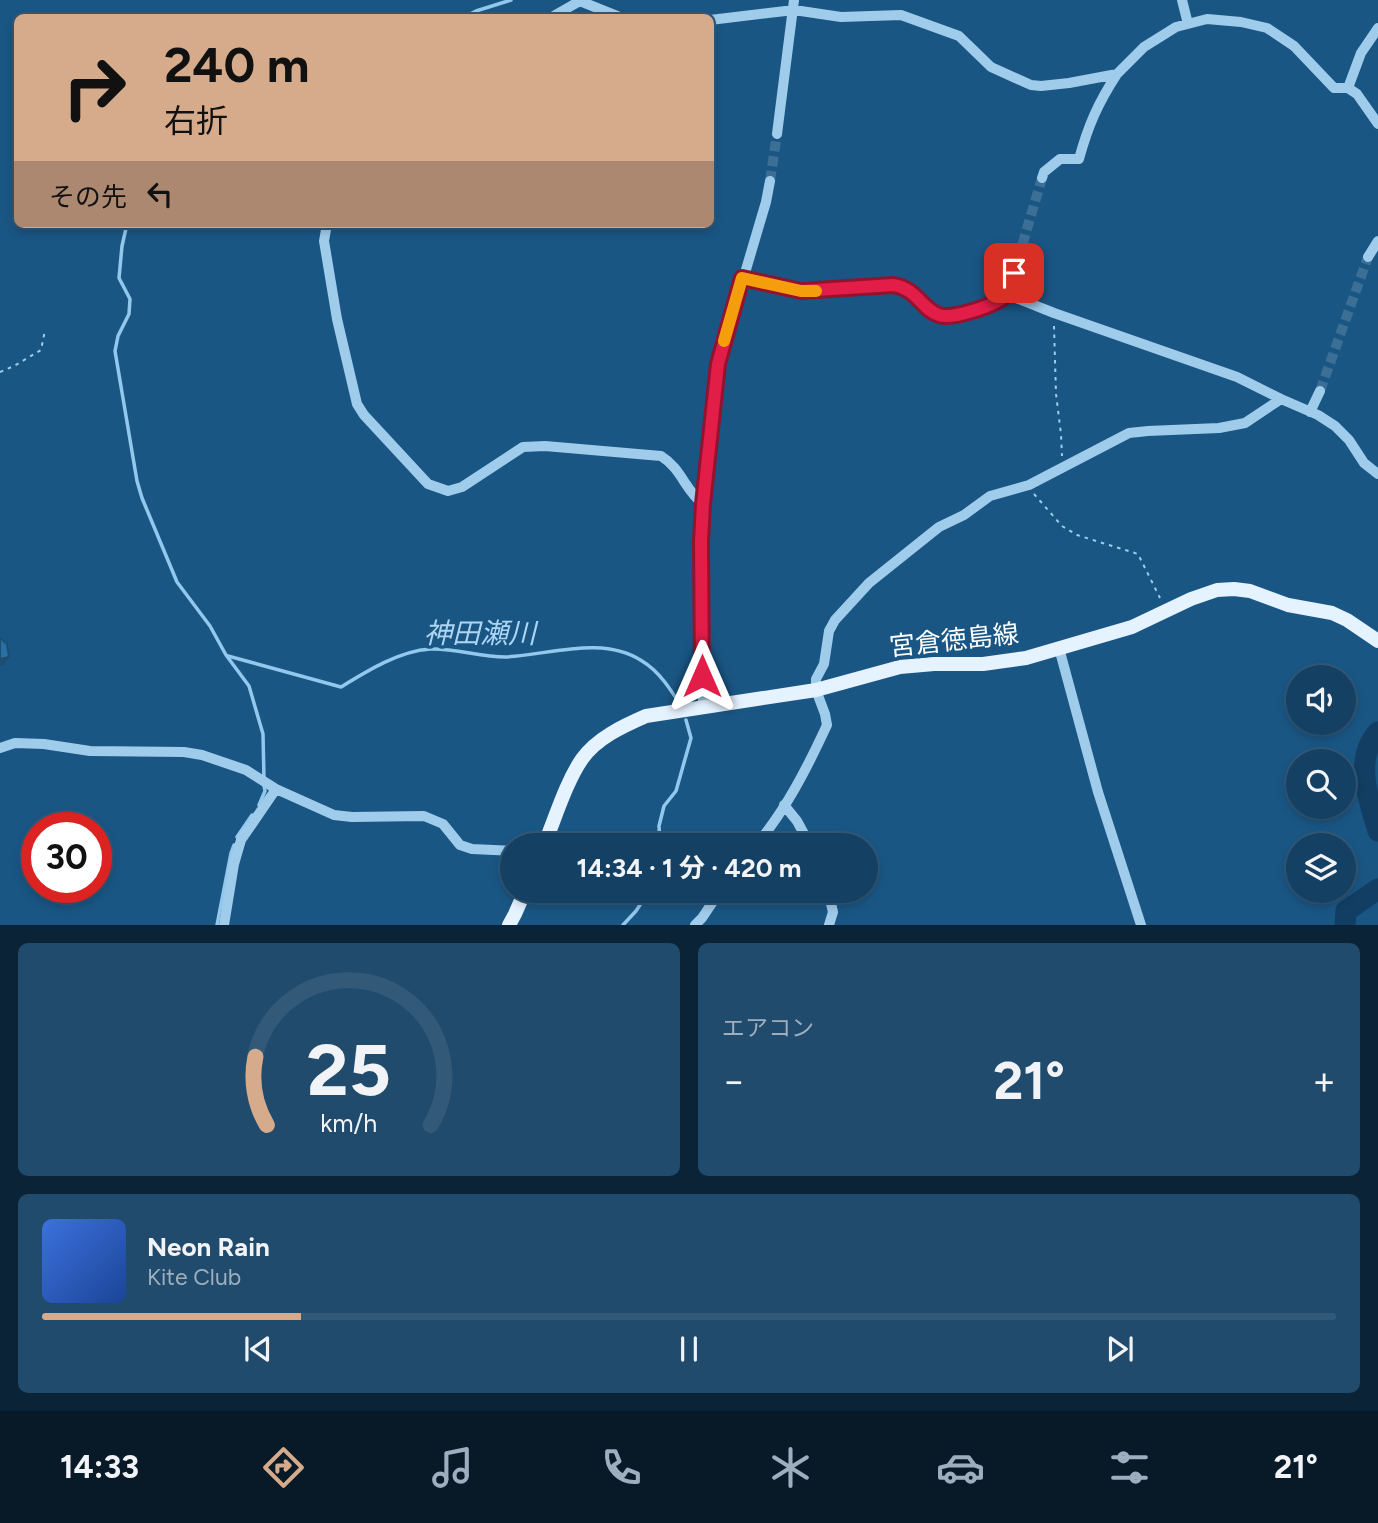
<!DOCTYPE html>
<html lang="ja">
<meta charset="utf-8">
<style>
body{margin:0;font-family:Figtree,"Noto Sans JP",sans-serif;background:#214b6c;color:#f1f3f6;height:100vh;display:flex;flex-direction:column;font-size:26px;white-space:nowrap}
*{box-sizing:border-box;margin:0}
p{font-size:23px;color:#9dafbe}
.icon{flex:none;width:38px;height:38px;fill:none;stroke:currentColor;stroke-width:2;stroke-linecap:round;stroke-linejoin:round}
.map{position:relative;height:925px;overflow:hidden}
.drawer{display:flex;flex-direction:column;gap:18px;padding:18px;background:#0b2336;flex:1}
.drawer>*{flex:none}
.hud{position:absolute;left:14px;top:14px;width:700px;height:214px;border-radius:10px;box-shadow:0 4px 10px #0003,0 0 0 2px #335978;background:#d6ab8b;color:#111;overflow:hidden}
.controls{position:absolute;left:1286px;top:665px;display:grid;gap:14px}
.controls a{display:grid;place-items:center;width:70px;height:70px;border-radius:50%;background:#144063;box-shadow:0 4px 10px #0003,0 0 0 2px #335978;font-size:35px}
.speed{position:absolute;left:21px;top:812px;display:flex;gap:14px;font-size:35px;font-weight:700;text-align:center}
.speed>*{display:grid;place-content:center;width:91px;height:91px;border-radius:50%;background:#144063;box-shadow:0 4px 10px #0003,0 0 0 2px #335978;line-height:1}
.speed .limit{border:10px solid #d22;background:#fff;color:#111}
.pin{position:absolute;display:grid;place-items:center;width:60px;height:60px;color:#fff;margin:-30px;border-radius:14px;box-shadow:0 4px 10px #0006}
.me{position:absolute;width:77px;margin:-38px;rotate:0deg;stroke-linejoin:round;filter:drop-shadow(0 0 5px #0008)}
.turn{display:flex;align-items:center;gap:24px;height:147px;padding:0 35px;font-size:32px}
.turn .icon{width:91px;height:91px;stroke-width:2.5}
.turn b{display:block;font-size:49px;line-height:60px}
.then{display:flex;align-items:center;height:66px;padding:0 35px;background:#0003;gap:14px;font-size:26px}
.big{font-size:52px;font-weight:700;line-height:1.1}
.drawer .tile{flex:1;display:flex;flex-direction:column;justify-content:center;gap:10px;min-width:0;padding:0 24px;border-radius:10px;background:#214b6c}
.drawer .dial{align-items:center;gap:0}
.dial svg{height:182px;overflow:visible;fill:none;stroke:#335978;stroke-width:7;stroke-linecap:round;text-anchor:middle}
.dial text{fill:#f1f3f6;stroke:none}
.song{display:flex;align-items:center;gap:21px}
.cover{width:84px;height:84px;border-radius:10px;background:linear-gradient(135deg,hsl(220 70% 55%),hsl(220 70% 35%))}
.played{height:7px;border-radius:4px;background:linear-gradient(90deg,#d6ab8b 20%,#335978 20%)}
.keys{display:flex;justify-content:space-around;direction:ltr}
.heat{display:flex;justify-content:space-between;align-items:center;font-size:38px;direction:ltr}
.drawer .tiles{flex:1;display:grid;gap:18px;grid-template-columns:1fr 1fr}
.tile:last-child{grid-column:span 2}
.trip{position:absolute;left:500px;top:833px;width:378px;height:70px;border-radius:35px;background:#144063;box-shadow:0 4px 10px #0003,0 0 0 2px #335978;font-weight:700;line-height:70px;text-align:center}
.tab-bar{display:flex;height:112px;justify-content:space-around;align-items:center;background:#081a28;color:#9dafbe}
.tab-bar .icon{width:49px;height:49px}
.tab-bar .active{color:#d6ab8b}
.tab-bar b{font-size:32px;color:#f1f3f6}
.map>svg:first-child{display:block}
</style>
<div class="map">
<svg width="1378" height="925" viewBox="0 0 1378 925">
<rect width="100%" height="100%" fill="#1a5684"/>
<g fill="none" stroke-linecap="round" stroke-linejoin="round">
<path stroke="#93c8ee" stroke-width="3.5" d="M462 18 476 11 511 0
M127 224 122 246 119 278 130 299 129 314 118 336 115 351 137 481 142 498 177 582 210 626 226 655 249 686 263 734 264 779
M228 656 341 687C367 671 399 651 430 649 455 648 480 657 505 657 549 655 602 635 642 661 659 671 671 690 681 706
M259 805 265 791 264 786
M237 837 252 815
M660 845 659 826 664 806 676 791 691 738 686 720
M217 925 231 853 234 845
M623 925 636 911 649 891"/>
<path stroke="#113e62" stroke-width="21" d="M1378 732C1353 760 1369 800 1378 831
M1345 925 1346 911 1378 889"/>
<path stroke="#3c6f96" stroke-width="10" stroke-dasharray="10 5" stroke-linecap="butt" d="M770 181 777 134
M1014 273 1042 178
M1320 391 1368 257"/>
<path stroke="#a0cceb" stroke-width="2" stroke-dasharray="3.5 5" stroke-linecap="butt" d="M1054 326 1056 394 1061 434 1062 456
M0 372 14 366 41 350 45 330
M1034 494 1062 526 1077 535 1138 554 1160 598"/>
<path stroke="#a0cceb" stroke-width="10" d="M1182 0 1188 24
M550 18 580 1 622 18
M710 20 794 10 841 17 901 15 959 36 991 67 1031 85 1041 86 1069 83 1117 74 1144 47 1176 27 1207 19 1241 22 1267 28 1294 46 1334 88H1348L1357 94 1378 124
M1348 88 1361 53 1378 28
M777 134 794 0
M1042 178 1044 172 1060 159H1079C1088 126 1098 103 1117 74
M327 224 324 241 337 319 357 404 364 415 428 484 448 491 462 487 523 447 545 446 661 456C682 469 684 489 703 504
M1368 257 1378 241
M742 278 801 291 893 285C914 288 918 302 933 313 944 320 975 311 987 306 994 304 1000 298 1006 294L1054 313 1237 377 1281 399 1318 415 1335 426 1349 440 1364 463 1378 474
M1006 294 1014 273
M1310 412 1320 391
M1059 648 1098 792 1141 925
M703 707 701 541 703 504 718 364 766 202 770 181
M0 748 15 743 44 744 90 751 184 752 202 755 246 770 276 789 334 815 352 817 424 816 443 824 460 845 472 849 513 851
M784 805 797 821 810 845
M756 845C786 810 808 766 827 725L825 714 816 690V679L824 664 829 631 835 620 869 583 939 527 964 515 990 496 1029 485 1129 433 1148 431 1219 428 1245 423 1281 399
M828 891 833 912 829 925
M224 925 234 864 241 840 276 789
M695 925 702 918 720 891"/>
<path stroke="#e5f2ff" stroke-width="14" d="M544 845C555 819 566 782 582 759 597 738 623 726 646 716L816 690 900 667 934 664H983L1026 658 1132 627 1191 599 1217 590 1234 589 1250 591 1288 605 1332 613 1347 620 1378 641
M509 925 515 914 525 891"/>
</g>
<path fill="#1d4e72" d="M9 657 4 665 0 666V659Z"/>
<path fill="#296fa3" stroke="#1d4e72" stroke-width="2" d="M0 638 7 644 9 657 0 659Z"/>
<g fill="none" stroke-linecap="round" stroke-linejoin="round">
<g stroke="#92132f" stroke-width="18">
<path id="route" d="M702 676 701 541 703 504 718 364 742 278 801 291 893 285C918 289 921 309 939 315 951 320 998 305 1007 294 1010 289 1012 279 1014 273"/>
</g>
<use href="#route" stroke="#e11d48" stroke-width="12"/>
<path stroke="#f59e0b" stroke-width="12" d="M724 341 742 278 801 291H816"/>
</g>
<g text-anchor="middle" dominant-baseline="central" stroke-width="7" stroke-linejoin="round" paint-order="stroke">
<g font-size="26" fill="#fff" stroke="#1a5684">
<text transform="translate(954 640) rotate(-6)">宮倉徳島線</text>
</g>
<g font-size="28" font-style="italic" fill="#acd5f3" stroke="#1a5684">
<text x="480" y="633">神田瀬川</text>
</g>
</g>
</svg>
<div class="controls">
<a><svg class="icon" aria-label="sound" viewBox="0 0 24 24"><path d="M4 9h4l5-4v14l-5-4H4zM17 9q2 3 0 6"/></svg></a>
<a><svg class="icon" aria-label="search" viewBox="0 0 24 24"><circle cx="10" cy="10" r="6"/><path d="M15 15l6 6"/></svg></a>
<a><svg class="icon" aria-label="layers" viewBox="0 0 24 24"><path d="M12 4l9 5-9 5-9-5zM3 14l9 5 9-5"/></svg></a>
</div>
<div class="speed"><div class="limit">30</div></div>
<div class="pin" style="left:1014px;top:273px;background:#d93025"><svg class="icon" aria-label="arrive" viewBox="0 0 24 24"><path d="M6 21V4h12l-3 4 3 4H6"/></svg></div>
<svg class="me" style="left:702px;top:676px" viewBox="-20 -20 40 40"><path d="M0-17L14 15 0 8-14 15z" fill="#e11d48" stroke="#fff" stroke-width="4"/></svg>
<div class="trip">14:34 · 1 分 · 420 m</div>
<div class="hud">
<div class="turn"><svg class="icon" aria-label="right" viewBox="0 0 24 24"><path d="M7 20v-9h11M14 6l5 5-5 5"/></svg><div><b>240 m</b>右折</div></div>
<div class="then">その先<svg class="icon" aria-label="left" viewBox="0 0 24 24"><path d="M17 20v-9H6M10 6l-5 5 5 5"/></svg></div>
</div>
</div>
<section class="drawer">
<div class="tiles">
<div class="tile dial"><svg viewBox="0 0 100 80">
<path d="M14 69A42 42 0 1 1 86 69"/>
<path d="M14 69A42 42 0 0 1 9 39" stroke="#d6ab8b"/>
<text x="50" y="56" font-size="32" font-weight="700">25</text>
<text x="50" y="72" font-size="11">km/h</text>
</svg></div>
<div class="tile"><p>エアコン</p>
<div class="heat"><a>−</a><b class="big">21°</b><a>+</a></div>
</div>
<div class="tile">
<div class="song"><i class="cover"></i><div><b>Neon Rain</b><p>Kite Club</p></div></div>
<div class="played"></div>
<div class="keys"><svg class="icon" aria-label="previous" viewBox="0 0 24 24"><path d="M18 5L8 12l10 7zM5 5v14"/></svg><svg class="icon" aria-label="pause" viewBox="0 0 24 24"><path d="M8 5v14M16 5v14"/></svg><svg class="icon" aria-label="next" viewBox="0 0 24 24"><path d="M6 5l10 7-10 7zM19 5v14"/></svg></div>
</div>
</div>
</section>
<nav class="tab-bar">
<b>14:33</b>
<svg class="icon active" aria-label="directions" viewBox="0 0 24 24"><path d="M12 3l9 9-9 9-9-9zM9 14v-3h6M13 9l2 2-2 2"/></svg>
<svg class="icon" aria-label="music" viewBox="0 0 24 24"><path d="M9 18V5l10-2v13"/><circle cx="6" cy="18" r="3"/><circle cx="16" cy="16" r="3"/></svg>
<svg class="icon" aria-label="phone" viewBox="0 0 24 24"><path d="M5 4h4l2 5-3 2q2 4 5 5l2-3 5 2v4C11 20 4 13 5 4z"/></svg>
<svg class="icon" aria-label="climate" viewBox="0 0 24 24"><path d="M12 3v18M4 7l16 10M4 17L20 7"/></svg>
<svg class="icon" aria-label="car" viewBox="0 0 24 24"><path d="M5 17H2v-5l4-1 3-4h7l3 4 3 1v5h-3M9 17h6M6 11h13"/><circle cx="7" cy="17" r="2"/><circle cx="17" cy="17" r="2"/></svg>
<svg class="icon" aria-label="filters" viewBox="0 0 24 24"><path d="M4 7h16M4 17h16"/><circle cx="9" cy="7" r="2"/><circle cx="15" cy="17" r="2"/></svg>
<b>21°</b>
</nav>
